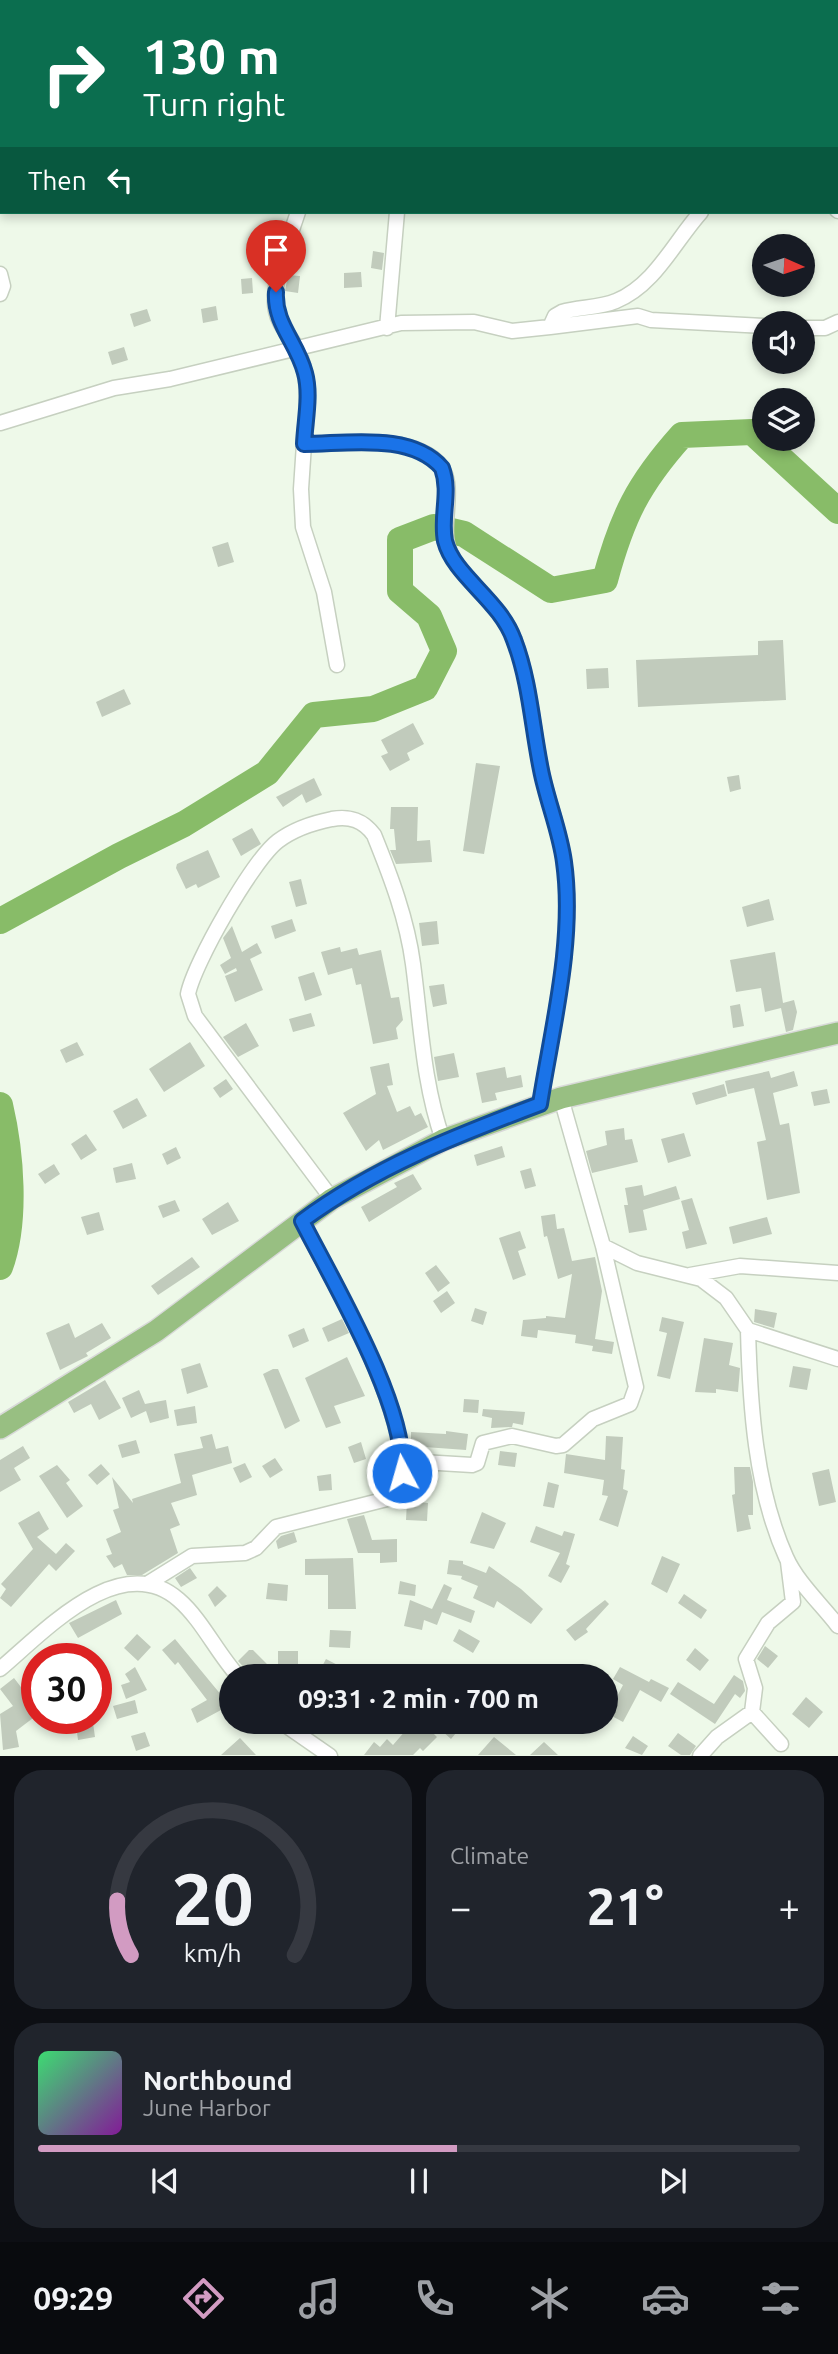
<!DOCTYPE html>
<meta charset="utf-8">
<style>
body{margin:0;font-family:Ubuntu,sans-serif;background:#20242c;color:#f1f3f6;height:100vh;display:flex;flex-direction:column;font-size:26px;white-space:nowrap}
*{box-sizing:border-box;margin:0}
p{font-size:23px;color:#9ea1a6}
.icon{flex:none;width:38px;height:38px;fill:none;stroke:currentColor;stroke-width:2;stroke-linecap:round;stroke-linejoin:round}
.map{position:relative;height:1756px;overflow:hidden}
.side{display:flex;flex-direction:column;gap:14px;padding:14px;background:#0d0f14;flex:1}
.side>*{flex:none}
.top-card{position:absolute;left:0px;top:0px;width:838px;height:214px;box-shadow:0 4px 10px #0003;background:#0b6e4f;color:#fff;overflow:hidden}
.needle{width:46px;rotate:93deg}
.tools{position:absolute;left:752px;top:234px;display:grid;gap:14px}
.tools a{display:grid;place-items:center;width:63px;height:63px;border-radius:50%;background:#171b24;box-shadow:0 4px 10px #0003;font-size:35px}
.speed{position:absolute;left:21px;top:1643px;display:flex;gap:14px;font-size:35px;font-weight:700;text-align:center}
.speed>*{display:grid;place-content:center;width:91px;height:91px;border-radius:50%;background:#171b24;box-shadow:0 4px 10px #0003;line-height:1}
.speed .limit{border:10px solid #d22;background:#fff;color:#111}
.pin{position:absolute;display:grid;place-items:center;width:60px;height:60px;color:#fff;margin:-72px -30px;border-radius:50% 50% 50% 0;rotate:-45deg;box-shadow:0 0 7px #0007}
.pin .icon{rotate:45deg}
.me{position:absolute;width:77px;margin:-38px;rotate:354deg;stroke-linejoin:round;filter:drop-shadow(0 0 5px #0008)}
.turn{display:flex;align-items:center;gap:24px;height:147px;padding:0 28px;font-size:32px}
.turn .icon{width:91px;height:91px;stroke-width:2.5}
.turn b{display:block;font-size:49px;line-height:60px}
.then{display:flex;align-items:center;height:66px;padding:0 28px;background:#0003;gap:14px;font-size:26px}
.big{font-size:52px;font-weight:700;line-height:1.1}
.side .widget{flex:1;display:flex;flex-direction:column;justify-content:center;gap:10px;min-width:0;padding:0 24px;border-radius:28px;background:#20242c}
.side .dial{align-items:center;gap:0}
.dial svg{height:182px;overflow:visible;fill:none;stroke:#363941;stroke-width:7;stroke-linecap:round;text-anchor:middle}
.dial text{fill:#f1f3f6;stroke:none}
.song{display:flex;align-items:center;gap:21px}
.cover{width:84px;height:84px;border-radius:10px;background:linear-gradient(135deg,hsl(140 70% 55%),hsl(290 70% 35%))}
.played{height:7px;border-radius:4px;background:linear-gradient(90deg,#d29bc2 55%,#363941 55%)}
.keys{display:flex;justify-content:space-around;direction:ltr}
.heat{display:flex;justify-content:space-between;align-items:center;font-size:38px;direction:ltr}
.side .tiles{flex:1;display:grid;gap:14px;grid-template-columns:1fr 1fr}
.widget:last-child{grid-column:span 2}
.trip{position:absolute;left:219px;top:1664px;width:399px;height:70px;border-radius:35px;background:#171b24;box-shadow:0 4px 10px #0003;font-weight:700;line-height:70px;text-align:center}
.tab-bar{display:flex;height:112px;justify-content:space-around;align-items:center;background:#090b0e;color:#9ea1a6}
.tab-bar .icon{width:49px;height:49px}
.tab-bar .on{color:#d29bc2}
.tab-bar b{font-size:32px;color:#f1f3f6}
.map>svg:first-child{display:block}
</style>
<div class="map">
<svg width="838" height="1756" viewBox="0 0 838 1756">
<rect width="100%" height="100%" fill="#eef9e9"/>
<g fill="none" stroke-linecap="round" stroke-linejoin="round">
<path stroke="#88bc68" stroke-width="26" d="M0 921 119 856 184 824 267 773 314 715 373 709 425 688 444 651 429 616 400 591V540L434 527 464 534 551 590 605 580C622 517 638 484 682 435L752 432 838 511
M0 1105C11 1152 17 1221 0 1267"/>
</g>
<path fill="#c1cbbc" d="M373 251 384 253 382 270 371 268Z
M361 272 362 287 344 288V273Z
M288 275 300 276 298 293 285 291Z
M252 278 253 293 242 294 241 279Z
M216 306 218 320 203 323 201 309Z
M147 309 151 321 134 327 130 314Z
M124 347 128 360 112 365 108 352Z
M228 542 234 562 218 567 212 547Z
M783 640 786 700 638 707 636 660 758 655V641Z
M608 668 609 688 587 689 586 669Z
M124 689 131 704 102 717 96 702Z
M413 723 424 744 407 753 410 760 390 771 381 756 388 753 381 740Z
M476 763 500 766 484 854 463 851Z
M739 775 741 789 730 792 727 777Z
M314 778 322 795 306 803 302 794 283 807 276 797Z
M391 807H418L417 841 430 840 432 862 396 864 390 850H396L394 829H390Z
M252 828 261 844 241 856 232 839Z
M208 850 220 877 198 888 196 884 186 889 176 868 177 864Z
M301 879 307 904 296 907 289 882Z
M769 899 774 920 747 927 742 907Z
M292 919 296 931 275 939 271 926Z
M437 921 439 944 422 946 419 923Z
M232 926 242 952 257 943 262 953 250 959 263 990 235 1002 225 976 237 971 236 968 225 974 220 965 231 958 223 938Z
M340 947 341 952 357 948 359 955 381 950 391 998 399 997 403 1020 396 1028 398 1039 373 1044 361 984 356 985 352 968 328 975 321 952Z
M775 952 783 1003 794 1000 797 1012 793 1030 786 1032 781 1008 765 1012 761 988 736 992 730 960Z
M314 972 322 995 305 1001 298 977Z
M444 984 447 1004 433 1007 429 986Z
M740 1004 744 1026 733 1028 730 1006Z
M311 1013 315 1026 293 1032 289 1019Z
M246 1023 259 1046 238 1057 223 1037Z
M77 1042 84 1055 66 1063 60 1050Z
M190 1042 205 1066 164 1092 149 1069Z
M454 1053 459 1077 438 1081 434 1057Z
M389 1063 393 1085 387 1086 397 1112 410 1106 415 1116 421 1113 428 1127 383 1150 379 1140 366 1151 343 1113 376 1094 370 1067Z
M505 1067 507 1078 521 1075 523 1087 495 1093 497 1100 482 1103 476 1073Z
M769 1071 771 1078 794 1071 798 1086 773 1093 780 1125 789 1123 800 1193 767 1200 757 1142 766 1140 754 1088 728 1094 725 1081Z
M226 1079 233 1089 220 1098 213 1088Z
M724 1084 727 1096 696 1105 692 1093Z
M827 1089 830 1103 814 1106 811 1092Z
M137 1098 147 1116 123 1129 113 1111Z
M624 1128 625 1140 632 1139 638 1162 592 1173 586 1151 607 1145 605 1131Z
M684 1133 691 1156 668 1163 661 1139Z
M86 1134 97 1150 81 1160 71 1144Z
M502 1146 505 1157 477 1166 474 1155Z
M176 1147 181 1158 167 1165 162 1154Z
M132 1163 136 1179 116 1183 113 1168Z
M54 1164 60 1174 45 1184 38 1174Z
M531 1168 536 1186 525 1189 520 1171Z
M413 1174 422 1189 369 1222 361 1207 397 1187 394 1183Z
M642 1185 644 1196 676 1186 680 1199 643 1210 647 1230 629 1233 624 1205H628L625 1188Z
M692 1198 707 1244 686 1249 682 1232 689 1230 681 1201Z
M175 1200 180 1211 163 1218 158 1206Z
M228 1202 239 1221 212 1235 202 1219Z
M99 1212 104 1230 87 1235 81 1217Z
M555 1214 557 1229 564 1228 572 1261 595 1257 602 1291 595 1339 614 1342 612 1354 592 1351 593 1346 575 1343 576 1335 538 1330 537 1338 521 1336 523 1320 546 1318V1316L565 1318 572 1274 558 1279 547 1236 544 1237 541 1216Z
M767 1217 772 1234 733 1244 729 1227Z
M520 1231 526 1248 518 1251 526 1275 513 1280 499 1238Z
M192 1257 200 1267 158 1295 151 1286Z
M436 1265 450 1283 438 1292 425 1273Z
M447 1291 455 1303 441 1313 433 1301Z
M475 1308 487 1312 483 1325 471 1321Z
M755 1309 777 1313 774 1328 754 1322Z
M662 1317 684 1322 670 1379 657 1376 667 1333 659 1331Z
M342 1319 349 1333 328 1342 322 1328Z
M69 1323 75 1338 102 1323 111 1338 86 1353 88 1356 60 1370 46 1333Z
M304 1328 309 1341 293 1348 288 1335Z
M704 1338 733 1343 729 1365 740 1368 738 1392 716 1389V1393L695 1392Z
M347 1357 365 1396 334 1406 341 1423 326 1428 305 1378Z
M200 1363 208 1387 187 1394 181 1369Z
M793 1366 811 1369 807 1390 789 1387Z
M273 1369H278L300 1421 285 1429 263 1374Z
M105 1380 121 1408 99 1420 91 1404 74 1413 68 1402Z
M139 1390 145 1404 166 1400 169 1418 150 1423 146 1411 131 1418 122 1398Z
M464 1399 479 1400 478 1413 463 1412Z
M195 1406 197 1423 177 1426 174 1410Z
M483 1409 525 1412 523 1425 513 1423 512 1427 491 1428 492 1418 482 1416Z
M446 1431 468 1434 466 1450 411 1446V1432L446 1434Z
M212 1434 216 1449 228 1446 232 1463 192 1475 197 1495 171 1503 180 1525 170 1529 178 1553 142 1575H127L122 1564 114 1568 106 1556 112 1554 106 1539 121 1532 113 1510 119 1508 112 1477 133 1503 132 1499 181 1483 174 1454 203 1448 200 1437Z
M606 1436 623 1437 621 1469 625 1470 623 1489 628 1491 618 1527 599 1520 608 1496 602 1495 604 1480 564 1473 566 1454 605 1460Z
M136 1440 140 1453 122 1458 118 1445Z
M361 1442 366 1459 354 1463 348 1447Z
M23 1446 30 1458 14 1468 21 1480 0 1492V1460Z
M500 1451 517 1453 515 1467 498 1465Z
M275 1458 283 1470 270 1478 262 1466Z
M245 1463 252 1477 240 1483 233 1468Z
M101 1464 110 1474 97 1485 88 1475Z
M57 1465 70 1480 66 1483 83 1506 67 1518 39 1476Z
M734 1467H750L753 1482V1515H748L751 1529 737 1532 732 1495 735 1494Z
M829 1469 836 1502 819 1506 812 1473Z
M331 1474 332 1490 319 1491 317 1476Z
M548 1482 559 1485 554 1508 543 1506Z
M407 1501 428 1503 427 1521 406 1520Z
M39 1511 49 1529 37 1537 56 1554 66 1543 75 1551 56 1571 49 1564 11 1607 0 1598 6 1589 1 1584 33 1549 18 1523Z
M482 1512 506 1523 494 1549 470 1543Z
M364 1515 372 1540 397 1539V1562L380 1563V1553H358L347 1519Z
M536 1526 562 1536 564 1531 575 1534 566 1564 570 1566 561 1583 548 1576 560 1553 530 1542Z
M294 1532 297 1542 278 1549 276 1541 281 1536Z
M662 1556 680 1564 667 1593 651 1584Z
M353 1558 356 1609H328V1575H305V1559Z
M449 1560 463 1561V1564L486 1573 489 1566 521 1589 543 1609 531 1624 497 1601 494 1608 473 1598 478 1586 461 1579 462 1576 447 1574Z
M190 1568 197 1578 181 1587 175 1578Z
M400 1581 416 1585 415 1596 398 1594Z
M268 1583 288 1585 287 1601 266 1599Z
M444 1584 452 1588 447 1600 475 1611 471 1623 442 1612 437 1625 424 1620 422 1630 404 1626 410 1600 432 1609Z
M217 1586 227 1596 215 1607 208 1595Z
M684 1594 707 1610 701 1619 678 1603Z
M116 1600 122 1614 78 1638 69 1623Z
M605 1600 609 1604 586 1629 588 1632 575 1641 566 1630Z
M459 1629 480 1641 473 1653 453 1641Z
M330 1630 351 1631 350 1648 329 1647Z
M137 1634 151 1647 138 1661 124 1648Z
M175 1639 222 1696 231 1688V1722L221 1710 197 1723 191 1709 207 1700 178 1662 175 1665 162 1650Z
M765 1646 778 1656 768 1668 757 1659Z
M695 1648 709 1660 700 1671 686 1660Z
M249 1650H253L269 1666 258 1676H252L238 1661Z
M278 1651H298V1668H278Z
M326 1659 359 1676H317Z
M135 1667 147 1690 126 1699 121 1685 130 1682 125 1674Z
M620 1667 649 1682 651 1679 669 1688 661 1702 640 1690 623 1722 608 1714 623 1685 613 1679Z
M734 1675 743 1681 745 1691 740 1698 735 1694 715 1724 670 1694 678 1682 714 1704Z
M14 1678 37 1708V1715L16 1731 19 1747 3 1750 0 1714 13 1706 0 1689Z
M806 1697 823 1712 809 1728 792 1714Z
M135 1700 138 1713 117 1719 113 1706Z
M413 1722H422L437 1737 423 1751 420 1748 413 1755H364L374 1742 380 1747 387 1739 393 1745Z
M448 1722H465L451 1739 441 1730Z
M93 1723 95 1737 78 1740 76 1725Z
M145 1732 150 1746 136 1751 131 1736Z
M678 1733 696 1746 690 1755H681L668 1746Z
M633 1736 648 1746 642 1755 625 1748Z
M494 1737 516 1755H478Z
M240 1738 256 1755H221Z
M544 1742 558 1755H530Z"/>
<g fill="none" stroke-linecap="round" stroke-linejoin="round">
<g stroke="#c6d0c0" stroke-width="17">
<path id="minor" d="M343 0V2
M558 2 559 0
M787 2V0
M836 209 838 211
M298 212C290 237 270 286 276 311 279 326 291 336 297 349 312 379 306 412 304 444 343 444 401 434 434 459 461 480 438 523 449 550 463 584 500 602 514 639 530 681 532 726 541 769 547 800 560 831 564 862 575 939 552 1028 540 1104
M0 274 3 286 0 294
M550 327 638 316 651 320 765 326
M387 328 397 212
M803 328H825L838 322
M0 423 114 388 170 379 401 323 474 322 512 331 550 327 555 316 562 312C579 307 600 308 616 301 655 285 674 242 701 212
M304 444 301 489 303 527 324 592 337 665
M561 1098 603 1246 637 1263 701 1279 726 1298 748 1330 838 1359
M332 1199 195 1016 188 994C194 963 253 860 278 841 294 829 312 823 332 819 350 816 363 820 374 835 391 877 407 919 413 964 421 1024 423 1083 443 1140
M690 1275 740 1266 838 1273
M748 1330C750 1405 755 1488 786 1557 797 1582 822 1605 838 1626
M402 1473 422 1462 472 1465 477 1463 483 1443 512 1436 556 1446 563 1445 593 1419 630 1404 636 1387 603 1246
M147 1584 192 1556 245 1553 256 1548 276 1527 387 1499C441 1462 325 1266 301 1221
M0 1669C43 1633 120 1548 179 1600 202 1620 217 1653 238 1676
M281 1722 330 1756
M781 1744 752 1712 755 1688 746 1659 768 1623 793 1602 788 1562
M700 1756 717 1737 752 1712"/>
</g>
<g stroke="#d8d9d8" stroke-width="24">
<path id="highway" d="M0 1428 156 1331 332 1199 443 1140 561 1098 838 1033"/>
</g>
<use href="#minor" stroke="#fff" stroke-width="14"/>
<use href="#highway" stroke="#98bf82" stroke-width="21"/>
</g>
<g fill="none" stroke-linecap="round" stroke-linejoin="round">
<g stroke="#114b97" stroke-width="18">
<path id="route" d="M276 292C274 324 297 342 305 373 311 395 305 421 304 444 347 444 411 432 442 468 451 493 440 516 445 541 454 576 500 600 514 640 530 682 532 726 541 770 547 801 560 831 564 862 575 940 552 1028 540 1104 455 1136 375 1167 302 1221 333 1282 407 1406 402 1473"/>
</g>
<use href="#route" stroke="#1a73e8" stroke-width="12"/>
</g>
</svg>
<div class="tools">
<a><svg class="needle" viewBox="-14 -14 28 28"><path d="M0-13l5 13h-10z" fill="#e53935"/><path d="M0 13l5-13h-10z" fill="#9ea1a6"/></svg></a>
<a><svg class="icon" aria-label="sound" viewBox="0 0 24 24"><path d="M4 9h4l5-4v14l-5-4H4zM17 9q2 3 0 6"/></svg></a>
<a><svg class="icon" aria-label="layers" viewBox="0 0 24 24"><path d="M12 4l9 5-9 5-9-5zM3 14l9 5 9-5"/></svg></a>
</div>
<div class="speed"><div class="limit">30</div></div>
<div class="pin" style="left:276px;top:292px;background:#d93025"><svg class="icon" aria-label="arrive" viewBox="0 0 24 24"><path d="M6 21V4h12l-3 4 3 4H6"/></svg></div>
<svg class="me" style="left:402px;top:1473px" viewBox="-20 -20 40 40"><circle r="17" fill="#1a73e8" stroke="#fff" stroke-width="3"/><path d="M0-11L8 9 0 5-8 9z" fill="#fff"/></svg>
<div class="trip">09:31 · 2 min · 700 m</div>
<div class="top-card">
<div class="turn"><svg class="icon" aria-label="right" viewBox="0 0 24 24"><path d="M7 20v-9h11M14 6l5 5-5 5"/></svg><div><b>130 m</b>Turn right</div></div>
<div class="then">Then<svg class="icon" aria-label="left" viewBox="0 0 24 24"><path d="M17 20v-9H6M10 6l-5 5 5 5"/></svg></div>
</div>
</div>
<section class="side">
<div class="tiles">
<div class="widget dial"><svg viewBox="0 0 100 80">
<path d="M14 69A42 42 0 1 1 86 69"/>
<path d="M14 69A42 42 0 0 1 8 45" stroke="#d29bc2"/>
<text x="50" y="56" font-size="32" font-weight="700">20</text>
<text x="50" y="72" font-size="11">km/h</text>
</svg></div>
<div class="widget"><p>Climate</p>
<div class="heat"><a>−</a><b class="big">21°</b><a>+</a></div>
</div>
<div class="widget">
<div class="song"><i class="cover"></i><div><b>Northbound</b><p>June Harbor</p></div></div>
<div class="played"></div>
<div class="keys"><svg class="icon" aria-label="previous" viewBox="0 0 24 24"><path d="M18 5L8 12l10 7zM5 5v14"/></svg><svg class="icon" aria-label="pause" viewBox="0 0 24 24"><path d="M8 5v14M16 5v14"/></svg><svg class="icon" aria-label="next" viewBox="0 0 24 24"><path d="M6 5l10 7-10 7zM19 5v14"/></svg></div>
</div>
</div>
</section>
<nav class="tab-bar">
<b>09:29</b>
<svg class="icon on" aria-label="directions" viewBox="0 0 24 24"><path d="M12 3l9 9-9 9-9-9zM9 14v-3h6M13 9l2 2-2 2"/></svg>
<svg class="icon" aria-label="music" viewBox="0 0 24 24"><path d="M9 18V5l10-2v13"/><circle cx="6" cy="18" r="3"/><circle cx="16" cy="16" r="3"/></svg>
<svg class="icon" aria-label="phone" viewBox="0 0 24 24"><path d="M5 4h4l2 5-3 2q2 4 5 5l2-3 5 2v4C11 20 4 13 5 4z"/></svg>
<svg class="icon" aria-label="climate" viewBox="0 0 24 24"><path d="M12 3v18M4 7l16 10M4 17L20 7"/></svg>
<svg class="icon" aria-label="car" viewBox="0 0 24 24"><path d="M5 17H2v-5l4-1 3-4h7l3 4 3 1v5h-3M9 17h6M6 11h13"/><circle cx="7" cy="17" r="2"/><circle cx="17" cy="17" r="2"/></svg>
<svg class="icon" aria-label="filters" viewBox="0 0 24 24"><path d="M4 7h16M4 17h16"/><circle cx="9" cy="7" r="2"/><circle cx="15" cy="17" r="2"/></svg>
</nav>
